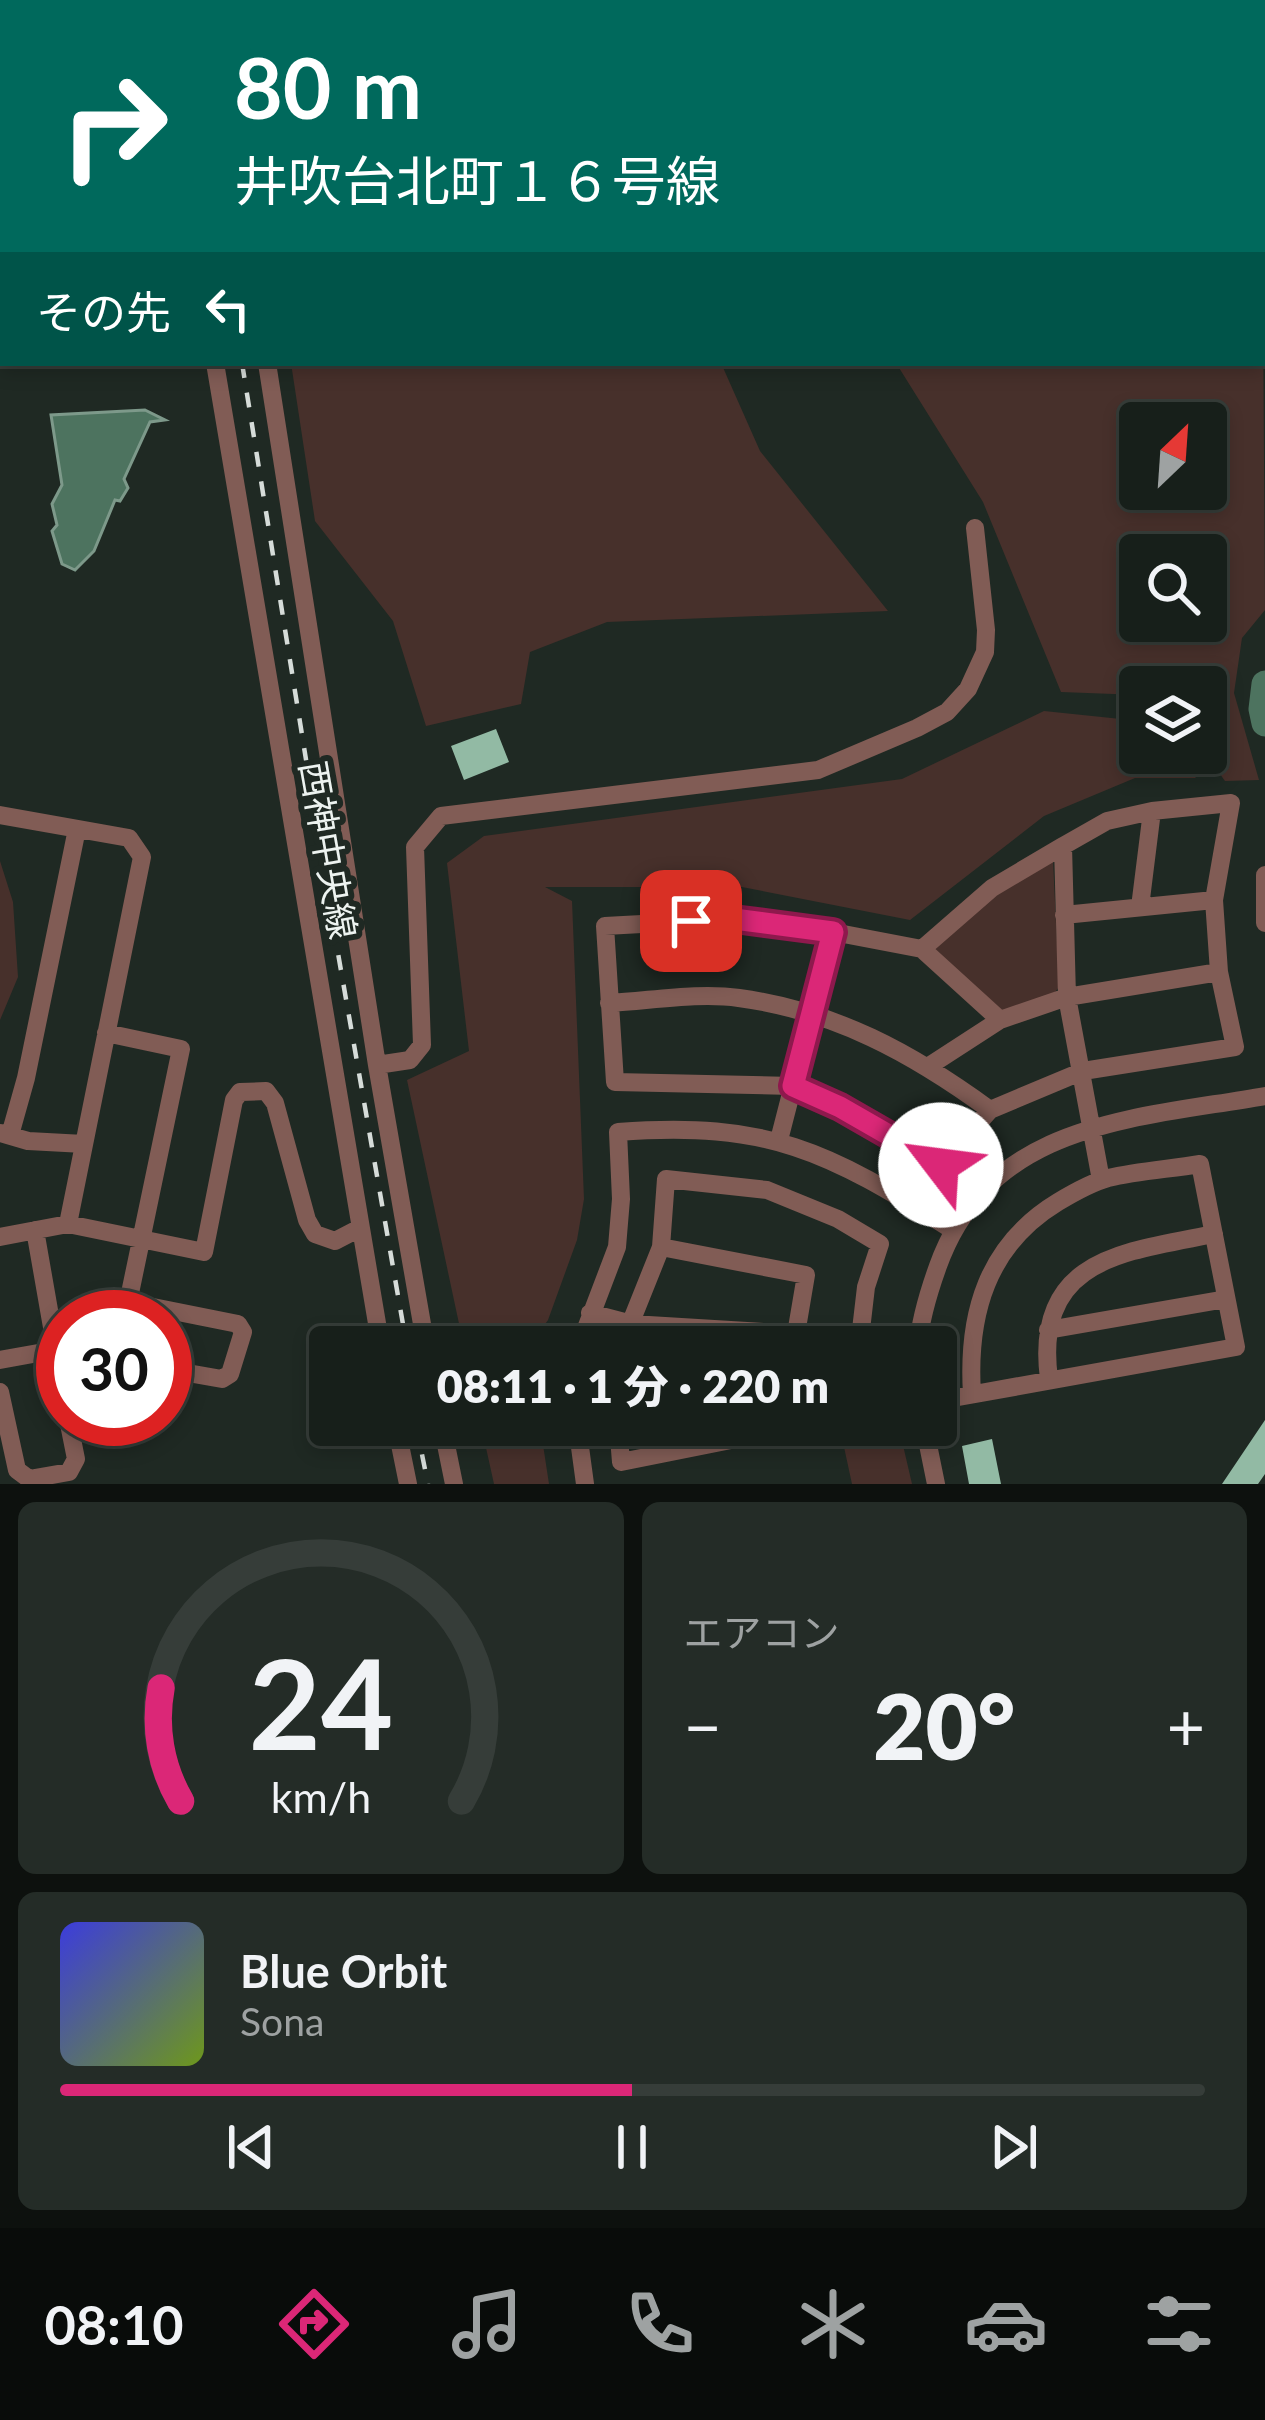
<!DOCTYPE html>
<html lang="ja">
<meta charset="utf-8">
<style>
body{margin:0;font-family:Lato,"Noto Sans JP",sans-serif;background:#242c27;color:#f1f3f6;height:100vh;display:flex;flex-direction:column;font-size:45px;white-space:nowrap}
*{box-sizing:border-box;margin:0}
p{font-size:39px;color:#9ea2a2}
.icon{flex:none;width:66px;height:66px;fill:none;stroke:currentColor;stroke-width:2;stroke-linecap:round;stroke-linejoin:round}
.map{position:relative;height:1484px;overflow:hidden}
.sheet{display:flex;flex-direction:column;gap:18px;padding:18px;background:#0d110e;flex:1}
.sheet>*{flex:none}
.top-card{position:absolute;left:0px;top:0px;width:1266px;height:366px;box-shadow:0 6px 18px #0003,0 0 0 3px #363d39;background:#00695c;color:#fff;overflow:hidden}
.needle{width:78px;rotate:25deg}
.tools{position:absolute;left:1119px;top:402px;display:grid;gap:24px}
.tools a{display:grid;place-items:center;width:108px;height:108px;border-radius:12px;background:#171f1a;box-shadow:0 6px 18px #0003,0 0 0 3px #363d39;font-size:60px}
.speed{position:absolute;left:36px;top:1290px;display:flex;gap:24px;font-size:60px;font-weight:700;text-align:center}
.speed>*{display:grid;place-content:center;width:156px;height:156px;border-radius:50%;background:#171f1a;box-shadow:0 6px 18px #0003,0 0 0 3px #363d39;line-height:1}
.speed .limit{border:18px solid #d22;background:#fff;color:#111}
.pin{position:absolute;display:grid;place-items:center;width:102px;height:102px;color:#fff;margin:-51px;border-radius:24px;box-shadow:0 6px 18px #0006}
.me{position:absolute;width:132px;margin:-66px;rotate:300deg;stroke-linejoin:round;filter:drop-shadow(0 0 9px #0008)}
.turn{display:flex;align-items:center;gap:42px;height:252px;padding:0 36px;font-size:54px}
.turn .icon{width:156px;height:156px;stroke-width:2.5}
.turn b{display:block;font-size:84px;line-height:102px}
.then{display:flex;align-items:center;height:114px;padding:0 36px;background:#0003;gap:24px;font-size:45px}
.big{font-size:90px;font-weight:800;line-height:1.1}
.sheet .card{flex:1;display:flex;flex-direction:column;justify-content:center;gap:18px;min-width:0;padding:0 42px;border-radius:18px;background:#242c27}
.sheet .dial{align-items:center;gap:0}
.dial svg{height:312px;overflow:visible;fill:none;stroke:#363d39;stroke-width:7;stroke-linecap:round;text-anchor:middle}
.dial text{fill:#f1f3f6;stroke:none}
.song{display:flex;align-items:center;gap:36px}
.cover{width:144px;height:144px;border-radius:18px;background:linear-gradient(135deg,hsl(240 70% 55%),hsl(80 70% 35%))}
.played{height:12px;border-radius:6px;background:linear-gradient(90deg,#db2777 50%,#363d39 50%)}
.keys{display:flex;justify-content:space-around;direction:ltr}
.heat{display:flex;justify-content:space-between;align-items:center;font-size:66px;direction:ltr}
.sheet .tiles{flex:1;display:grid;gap:18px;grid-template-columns:1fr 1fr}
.card:last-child{grid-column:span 2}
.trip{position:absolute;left:309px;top:1326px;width:648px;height:120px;border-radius:12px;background:#171f1a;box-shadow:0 6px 18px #0003,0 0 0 3px #363d39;font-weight:800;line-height:120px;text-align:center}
.tab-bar{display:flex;height:192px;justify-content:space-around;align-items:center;background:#090c0a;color:#9ea2a2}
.tab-bar .icon{width:84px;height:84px}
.tab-bar .current{color:#db2777}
.tab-bar b{font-size:54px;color:#f1f3f6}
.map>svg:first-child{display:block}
</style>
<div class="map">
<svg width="1265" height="1484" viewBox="0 0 1265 1484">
<rect width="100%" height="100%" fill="#1f2923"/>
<path fill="#47302b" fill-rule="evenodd" d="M1263 310 1265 610 1242 638 1234 693 1259 780 1225 781 1205 753 1206 687H1140V695L1061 692 983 502 896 363H1263ZM1206 423V489H1140V423ZM1206 555V621H1140V555Z
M291 363H721L760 451 888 611 607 622 530 652 521 704 426 726 393 621 315 521Z
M1044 711 1140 721V753H1173L1196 778H1135L1044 816 910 920 742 887H545L572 901 584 1199 577 1240 548 1320 529 1347H464L407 1080 469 1051 447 863 484 836 902 779Z
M1053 860 1059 987 1052 996 1003 1011 933 949 994 896Z
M0 861 13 902 18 977 0 1020Z
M481 1425H540L549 1484H494Z
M899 1428 912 1484H852L841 1433Z"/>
<path fill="#4d735f" stroke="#7d998a" stroke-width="3" d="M145 410 165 420 150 422 124 479 128 488 120 501 115 500 94 551 75 570 62 564 52 531 57 525 52 504 62 485 51 415Z"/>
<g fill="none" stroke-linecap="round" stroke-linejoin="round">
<path stroke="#4d735f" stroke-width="27" d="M1252 0 1253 3
M1263 111 1265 132
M1265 684 1262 709 1265 723"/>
</g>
<path fill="#92baa4" d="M496 729 509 762 464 780 451 746Z
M1265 1420V1474L1258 1484H1222Z
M992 1439 1001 1484H969L962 1446Z"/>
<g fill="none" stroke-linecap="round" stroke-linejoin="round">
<path stroke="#815c55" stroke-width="18" d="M142 0 143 3
M158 0V3
M206 0V3
M219 0 220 3
M369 0V3
M607 0H614
M745 0 746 3
M1242 0V3
M548 3 567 0
M1263 172 1265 174
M215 363 381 1347
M267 363 377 1065 426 1347
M0 815 129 838 142 857 68 1224
M1265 875V923
M1140 907 1152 811
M1064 915 1214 900
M833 932 922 949 992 888 1063 846
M922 949 1000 1020
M609 1003C650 1001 698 992 739 998 835 1011 912 1053 990 1110
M106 1033 181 1049 125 1317
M377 1065 410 1060 422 1045 415 847 441 816 818 770 917 728 947 712 968 689 985 652 986 630 975 528
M929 1066 1000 1020 1067 997 1219 972
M0 1133 28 1141 84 1144
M10 1135 26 1078 77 829
M779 1140C797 1071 814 1001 833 932L734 919 605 926 615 1082 793 1086 840 1107 941 1165 990 1110 1083 1071 1235 1047 1219 972 1214 900 1231 803 1152 811 1107 821 1063 846 1067 997 1101 1180
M35 1230 63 1390
M0 1237 68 1224 204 1252 234 1100 240 1092 266 1091 275 1103 307 1220 315 1234 335 1241 360 1228
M128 1302 238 1324 243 1332 230 1374 222 1379 165 1369
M590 1313 632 1324 796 1334 806 1275 661 1247
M1048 1330 1226 1299
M579 1347 617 1247 621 1199 618 1132C769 1121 827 1151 951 1229
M621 1347 661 1247 666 1179 767 1190 838 1219 880 1244 866 1287 859 1347
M918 1347C920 1320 929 1291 938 1266 990 1121 1135 1119 1265 1096
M0 1360 55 1350
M1049 1379C1033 1258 1124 1252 1214 1234
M0 1392 17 1470 29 1479 69 1472 76 1459 68 1419
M936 1401 1236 1347 1200 1164C1170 1169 1138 1171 1108 1178 1090 1183 1073 1193 1058 1202 987 1245 967 1314 972 1394
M396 1425 408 1484
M442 1425 454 1484
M577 1425 585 1484
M618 1425 621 1462 805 1425
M924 1425 936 1484"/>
<path stroke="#d6dcd9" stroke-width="4.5" stroke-dasharray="15 15" stroke-linecap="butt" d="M177 0 178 3
M242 363 329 902 407 1347
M416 1425 428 1484"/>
</g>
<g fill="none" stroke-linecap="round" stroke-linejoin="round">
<g stroke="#8e194d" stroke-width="30">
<path id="route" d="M691 921 734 919 833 932 793 1086 840 1107 941 1165"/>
</g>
<use href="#route" stroke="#db2777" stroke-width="21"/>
</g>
<g text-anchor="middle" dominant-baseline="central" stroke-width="12" stroke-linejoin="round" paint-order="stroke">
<g font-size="36" fill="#edf3f0" stroke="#1f2923">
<text transform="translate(329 850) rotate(80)">西神中央線</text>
</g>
</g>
</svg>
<div class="tools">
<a><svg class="needle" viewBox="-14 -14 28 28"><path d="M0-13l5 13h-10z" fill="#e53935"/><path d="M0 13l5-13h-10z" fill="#9ea2a2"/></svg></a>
<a><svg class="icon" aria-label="search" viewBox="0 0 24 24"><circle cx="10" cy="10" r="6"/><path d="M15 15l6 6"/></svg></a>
<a><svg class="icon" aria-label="layers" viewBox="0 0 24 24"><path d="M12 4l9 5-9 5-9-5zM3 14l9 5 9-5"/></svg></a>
</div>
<div class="speed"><div class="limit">30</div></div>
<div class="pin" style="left:691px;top:921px;background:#d93025"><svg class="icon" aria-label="arrive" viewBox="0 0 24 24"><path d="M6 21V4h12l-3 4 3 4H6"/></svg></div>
<svg class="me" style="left:941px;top:1165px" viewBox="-20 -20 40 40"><circle r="19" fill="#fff"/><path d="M0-13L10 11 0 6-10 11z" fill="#db2777"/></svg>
<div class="trip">08:11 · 1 分 · 220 m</div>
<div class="top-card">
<div class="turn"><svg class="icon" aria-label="right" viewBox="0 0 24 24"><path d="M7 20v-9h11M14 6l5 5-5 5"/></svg><div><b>80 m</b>井吹台北町１６号線</div></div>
<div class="then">その先<svg class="icon" aria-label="left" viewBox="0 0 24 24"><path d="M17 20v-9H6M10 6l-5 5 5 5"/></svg></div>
</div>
</div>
<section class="sheet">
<div class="tiles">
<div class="card dial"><svg viewBox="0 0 100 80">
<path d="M14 69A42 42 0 1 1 86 69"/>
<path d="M14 69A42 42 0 0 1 9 40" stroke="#db2777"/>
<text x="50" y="56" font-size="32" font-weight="700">24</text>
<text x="50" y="72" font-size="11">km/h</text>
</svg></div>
<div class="card"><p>エアコン</p>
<div class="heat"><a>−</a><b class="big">20°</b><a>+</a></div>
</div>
<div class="card">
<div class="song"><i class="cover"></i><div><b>Blue Orbit</b><p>Sona</p></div></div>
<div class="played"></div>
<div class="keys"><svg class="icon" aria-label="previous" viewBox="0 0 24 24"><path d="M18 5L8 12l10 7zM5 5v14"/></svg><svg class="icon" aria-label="pause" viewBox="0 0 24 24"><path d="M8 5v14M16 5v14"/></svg><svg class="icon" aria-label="next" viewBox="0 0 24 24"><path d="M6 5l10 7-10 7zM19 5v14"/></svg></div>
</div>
</div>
</section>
<nav class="tab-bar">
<b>08:10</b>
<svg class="icon current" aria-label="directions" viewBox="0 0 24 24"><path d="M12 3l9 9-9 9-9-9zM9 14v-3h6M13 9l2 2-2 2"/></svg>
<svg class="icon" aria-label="music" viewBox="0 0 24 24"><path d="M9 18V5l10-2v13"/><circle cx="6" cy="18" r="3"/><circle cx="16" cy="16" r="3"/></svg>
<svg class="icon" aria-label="phone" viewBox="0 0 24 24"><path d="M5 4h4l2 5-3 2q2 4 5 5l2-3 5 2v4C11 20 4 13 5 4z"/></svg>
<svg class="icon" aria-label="climate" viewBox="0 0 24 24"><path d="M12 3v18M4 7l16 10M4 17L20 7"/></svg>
<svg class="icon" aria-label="car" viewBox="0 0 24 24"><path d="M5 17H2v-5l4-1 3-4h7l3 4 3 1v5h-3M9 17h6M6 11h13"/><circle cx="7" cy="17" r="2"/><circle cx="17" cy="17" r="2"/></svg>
<svg class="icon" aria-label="filters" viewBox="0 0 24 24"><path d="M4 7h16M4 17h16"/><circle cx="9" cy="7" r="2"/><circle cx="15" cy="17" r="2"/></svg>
</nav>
